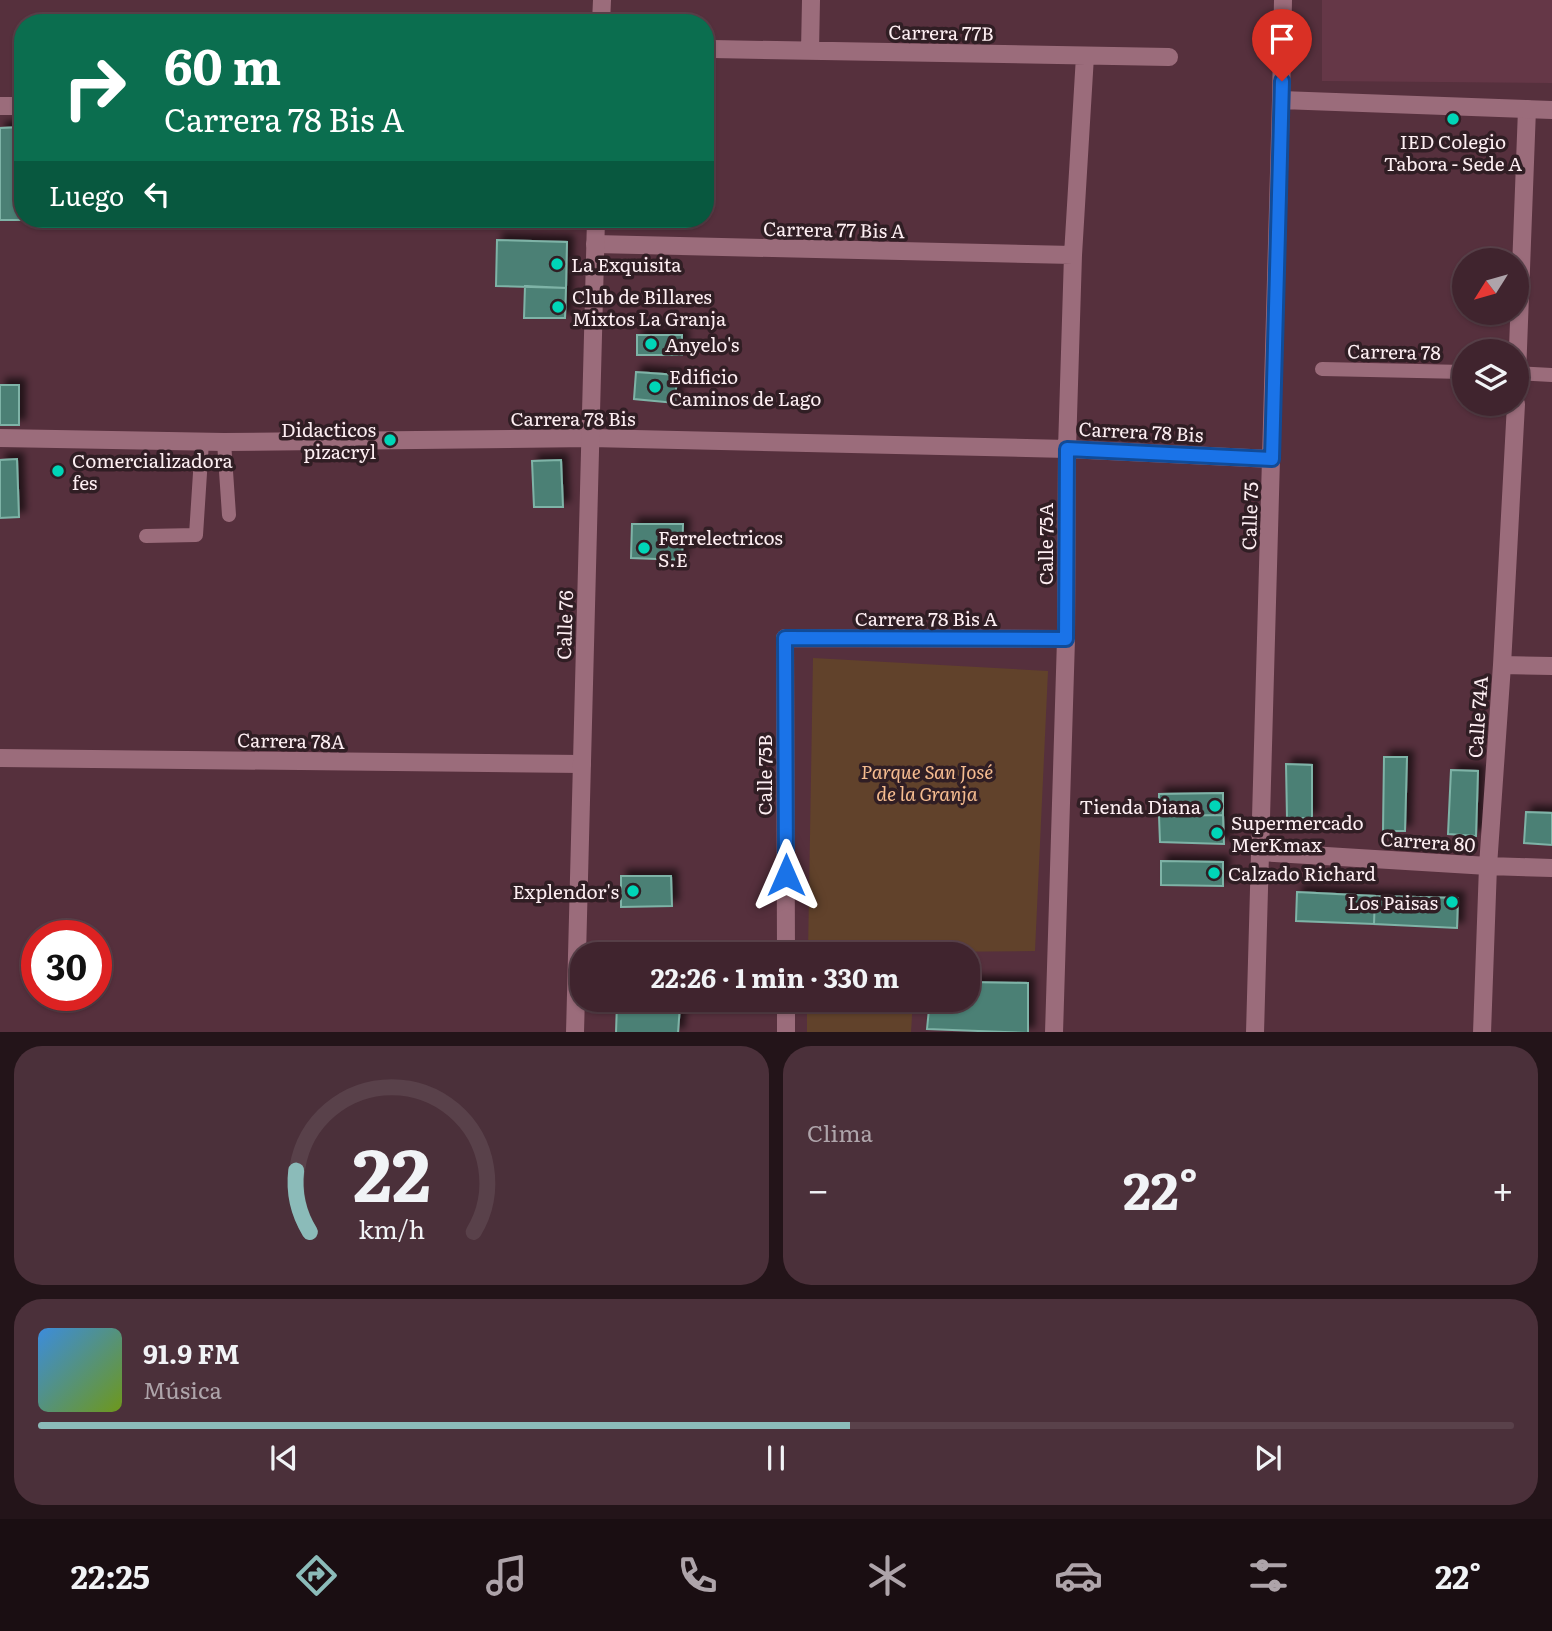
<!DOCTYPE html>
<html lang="es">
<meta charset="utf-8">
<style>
body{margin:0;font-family:Literata,serif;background:#4b303a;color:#f1f3f6;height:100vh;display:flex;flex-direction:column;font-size:26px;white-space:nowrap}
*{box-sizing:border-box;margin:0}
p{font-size:23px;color:#aea4aa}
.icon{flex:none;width:38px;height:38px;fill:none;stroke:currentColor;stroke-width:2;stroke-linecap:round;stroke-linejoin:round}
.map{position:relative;height:1032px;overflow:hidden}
.side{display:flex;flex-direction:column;gap:14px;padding:14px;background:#231419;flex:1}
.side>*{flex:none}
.guide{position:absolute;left:14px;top:14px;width:700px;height:214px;border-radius:28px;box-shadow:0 2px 5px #0004,0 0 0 2px #59414a;background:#0b6e4f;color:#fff;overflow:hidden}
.needle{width:46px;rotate:233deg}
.tools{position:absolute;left:1452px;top:248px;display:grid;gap:14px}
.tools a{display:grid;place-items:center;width:77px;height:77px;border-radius:50%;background:#40242e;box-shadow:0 2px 5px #0004,0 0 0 2px #59414a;font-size:35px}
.speed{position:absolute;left:21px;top:920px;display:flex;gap:14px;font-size:35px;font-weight:700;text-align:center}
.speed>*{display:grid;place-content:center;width:91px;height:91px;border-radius:50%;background:#40242e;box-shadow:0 2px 5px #0004,0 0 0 2px #59414a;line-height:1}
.speed .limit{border:10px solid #d22;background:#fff;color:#111}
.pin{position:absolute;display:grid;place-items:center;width:60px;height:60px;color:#fff;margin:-72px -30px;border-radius:50% 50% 50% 0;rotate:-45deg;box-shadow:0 0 7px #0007}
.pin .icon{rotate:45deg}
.me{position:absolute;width:77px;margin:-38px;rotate:0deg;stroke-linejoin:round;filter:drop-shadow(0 0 5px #0008)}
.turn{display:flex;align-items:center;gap:24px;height:147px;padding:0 35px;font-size:32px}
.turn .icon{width:91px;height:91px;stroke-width:2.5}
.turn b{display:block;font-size:49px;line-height:60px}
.then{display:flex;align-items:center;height:66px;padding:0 35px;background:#0003;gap:14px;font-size:26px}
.big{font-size:52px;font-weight:700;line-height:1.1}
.side .card{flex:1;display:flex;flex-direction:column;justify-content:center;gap:10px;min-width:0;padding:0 24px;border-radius:28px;background:#4b303a}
.side .dial{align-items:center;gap:0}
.dial svg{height:182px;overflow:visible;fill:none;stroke:#59414a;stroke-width:7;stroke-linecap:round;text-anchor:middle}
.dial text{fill:#f1f3f6;stroke:none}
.song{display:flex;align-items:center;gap:21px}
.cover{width:84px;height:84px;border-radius:10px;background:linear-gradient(135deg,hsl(210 70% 55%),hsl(80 70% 35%))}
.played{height:7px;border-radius:4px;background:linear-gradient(90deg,#8bbbb9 55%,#59414a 55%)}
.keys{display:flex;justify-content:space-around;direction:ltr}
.heat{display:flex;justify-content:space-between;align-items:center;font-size:38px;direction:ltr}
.side .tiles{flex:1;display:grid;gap:14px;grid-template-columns:1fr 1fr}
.card:last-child{grid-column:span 2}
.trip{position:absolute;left:570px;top:942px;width:410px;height:70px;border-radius:28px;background:#40242e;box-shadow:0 2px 5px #0004,0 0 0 2px #59414a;font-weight:700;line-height:70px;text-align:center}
.tab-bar{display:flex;height:112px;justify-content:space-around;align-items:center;background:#1a0e12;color:#aea4aa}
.tab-bar .icon{width:49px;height:49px}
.tab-bar .current{color:#8bbbb9}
.tab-bar b{font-size:32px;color:#f1f3f6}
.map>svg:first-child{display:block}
</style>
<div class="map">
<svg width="1552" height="1033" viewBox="0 0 1552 1033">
<defs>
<filter id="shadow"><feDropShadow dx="6" dy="-6" stdDeviation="3.5" flood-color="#0009"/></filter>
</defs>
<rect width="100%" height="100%" fill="#56303d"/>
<path fill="#653747" d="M1322 0H1552V83L1322 81Z"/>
<path fill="#61422b" d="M813 658 1048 671 1035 951 916 952V954H808Z
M807 999H913L911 1032H807Z"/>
<path fill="#4c8074" stroke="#7eb3a7" stroke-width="2" filter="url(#shadow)" d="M23 127V219L39 220H0V128Z
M638 219H677V227L645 226 638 221Z
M497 240 567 242 566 288 496 286Z
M525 286 566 288 565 318H524Z
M637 335H682V355H637Z
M636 372 677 375 675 403 634 399Z
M0 385H19V425H0Z
M17 459 19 517 0 518V460Z
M561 460 563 507H534L532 461Z
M632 524H683L682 560 631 558Z
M1384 757H1407L1405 831H1383Z
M1286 764 1312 765V818H1287Z
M1451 770 1478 771 1476 836 1448 834Z
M1223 793V815L1159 816V794Z
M1526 812 1552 813V845L1524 843Z
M1223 815 1224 844 1160 842 1159 816Z
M1161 861 1223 862V886L1161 885Z
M621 876H671L672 906 621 907Z
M1297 892 1375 896 1374 924 1296 921Z
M1375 896 1458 898 1457 928 1374 924Z
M968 982 1028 983V1033L927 1029 930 999H968Z
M617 1002 680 1005 678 1033H616Z"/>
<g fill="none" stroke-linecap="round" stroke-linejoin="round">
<path stroke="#9b6c7b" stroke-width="14" d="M1322 369 1465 372
M1517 373 1552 375
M224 442 229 515
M146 536 196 535 202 442"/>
<path stroke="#9b6c7b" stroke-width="18" d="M712 49 1169 57
M810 51 811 0
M1281 100 1283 0
M0 106H23
M595 244 1073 255
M1517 375 1527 109
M0 438 224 442 591 438 1067 449 1271 459
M1502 665 1552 666
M0 758 582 764
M1260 852 1488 866 1552 868
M786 954 785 638 1066 639
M786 999V1033
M1054 1033 1066 639 1067 449 1073 255 1085 56
M1482 1033 1488 866 1502 665 1516 404"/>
<path stroke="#9b6c7b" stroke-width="18" d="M601 23 602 0
M575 1033 596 219
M1255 1033 1281 100 1552 110"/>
</g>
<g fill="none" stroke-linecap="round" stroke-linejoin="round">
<g stroke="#114b97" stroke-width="18">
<path id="route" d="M786 875 785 638 1066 639 1067 449 1272 459 1282 81"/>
</g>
<use href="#route" stroke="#1a73e8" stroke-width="12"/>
</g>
<g fill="#00d5b7" stroke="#301e24" stroke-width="2.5">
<circle cx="1453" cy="119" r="7"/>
<circle cx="557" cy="264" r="7"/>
<circle cx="558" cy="307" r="7"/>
<circle cx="651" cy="344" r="7"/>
<circle cx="655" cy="387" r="7"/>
<circle cx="390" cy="440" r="7"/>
<circle cx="58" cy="471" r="7"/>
<circle cx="644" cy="548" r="7"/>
<circle cx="1215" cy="806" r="7"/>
<circle cx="1217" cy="833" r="7"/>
<circle cx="1214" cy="873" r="7"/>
<circle cx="633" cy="891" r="7"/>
<circle cx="1452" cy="902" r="7"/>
</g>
<g text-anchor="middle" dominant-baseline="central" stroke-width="7" stroke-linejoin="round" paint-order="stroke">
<g font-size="19" fill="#fdeef2" stroke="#301e24">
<text transform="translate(941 32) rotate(1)">Carrera 77B</text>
<text transform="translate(834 229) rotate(1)">Carrera 77 Bis A</text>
<text transform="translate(1394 351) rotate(1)">Carrera 78</text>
<text x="573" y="418">Carrera 78 Bis</text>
<text transform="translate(1141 431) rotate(3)">Carrera 78 Bis</text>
<text transform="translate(1249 516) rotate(-88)">Calle 75</text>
<text transform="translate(1045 544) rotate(-90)">Calle 75A</text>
<text x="926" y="618">Carrera 78 Bis A</text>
<text transform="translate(564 625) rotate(-88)">Calle 76</text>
<text transform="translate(1477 717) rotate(-86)">Calle 74A</text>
<text transform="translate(291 740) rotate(1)">Carrera 78A</text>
<text transform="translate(764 775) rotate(-90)">Calle 75B</text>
<text transform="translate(1428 841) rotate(4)">Carrera 80</text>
</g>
<g font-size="19" fill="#fdeef2" stroke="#301e24" text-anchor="start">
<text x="1453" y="141" text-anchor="middle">IED Colegio<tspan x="1453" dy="22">Tabora - Sede A</tspan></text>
<text x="571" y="264">La Exquisita</text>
<text x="572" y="296">Club de Billares<tspan x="572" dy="22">Mixtos La Granja</tspan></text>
<text x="665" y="344">Anyelo's</text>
<text x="669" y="376">Edificio<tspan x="669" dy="22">Caminos de Lago</tspan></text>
<text x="376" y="429" text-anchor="end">Didacticos<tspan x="376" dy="22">pizacryl</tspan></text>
<text x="72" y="460">Comercializadora<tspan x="72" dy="22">fes</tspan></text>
<text x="658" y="537">Ferrelectricos<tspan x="658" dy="22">S.E</tspan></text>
<text x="1201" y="806" text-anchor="end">Tienda Diana</text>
<text x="1231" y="822">Supermercado<tspan x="1231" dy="22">MerKmax</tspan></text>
<text x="1228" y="873">Calzado Richard</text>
<text x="619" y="891" text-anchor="end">Explendor's</text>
<text x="1438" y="902" text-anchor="end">Los Paisas</text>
</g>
<g font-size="19" font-style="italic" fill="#f6bc90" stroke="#301e24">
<text x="927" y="771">Parque San José<tspan x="927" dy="22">de la Granja</tspan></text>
</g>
</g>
</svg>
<div class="tools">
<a><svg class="needle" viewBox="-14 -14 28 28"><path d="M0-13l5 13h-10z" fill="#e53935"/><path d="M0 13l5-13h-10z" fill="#aea4aa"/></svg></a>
<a><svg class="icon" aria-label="layers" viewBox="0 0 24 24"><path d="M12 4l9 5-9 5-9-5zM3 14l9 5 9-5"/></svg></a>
</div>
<div class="speed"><div class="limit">30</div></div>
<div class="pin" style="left:1282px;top:81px;background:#d93025"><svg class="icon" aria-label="arrive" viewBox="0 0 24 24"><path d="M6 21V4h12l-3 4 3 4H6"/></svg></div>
<svg class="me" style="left:786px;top:875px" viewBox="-20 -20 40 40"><path d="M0-17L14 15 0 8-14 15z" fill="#1a73e8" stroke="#fff" stroke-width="4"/></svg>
<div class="trip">22:26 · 1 min · 330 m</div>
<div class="guide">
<div class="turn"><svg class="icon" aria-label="right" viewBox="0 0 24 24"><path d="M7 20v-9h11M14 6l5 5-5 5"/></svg><div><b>60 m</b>Carrera 78 Bis A</div></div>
<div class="then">Luego<svg class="icon" aria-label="left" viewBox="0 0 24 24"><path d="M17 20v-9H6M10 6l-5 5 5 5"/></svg></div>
</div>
</div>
<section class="side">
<div class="tiles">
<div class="card dial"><svg viewBox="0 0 100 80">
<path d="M14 69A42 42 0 1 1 86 69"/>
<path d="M14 69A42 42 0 0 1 8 42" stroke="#8bbbb9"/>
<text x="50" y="56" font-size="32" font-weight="700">22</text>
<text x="50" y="72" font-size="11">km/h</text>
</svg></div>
<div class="card"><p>Clima</p>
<div class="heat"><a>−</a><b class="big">22°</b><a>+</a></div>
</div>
<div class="card">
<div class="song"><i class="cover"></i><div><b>91.9 FM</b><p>Música</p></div></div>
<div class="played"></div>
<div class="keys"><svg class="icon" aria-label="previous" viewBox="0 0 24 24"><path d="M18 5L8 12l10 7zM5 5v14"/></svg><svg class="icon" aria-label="pause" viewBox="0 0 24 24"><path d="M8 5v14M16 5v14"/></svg><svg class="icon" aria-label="next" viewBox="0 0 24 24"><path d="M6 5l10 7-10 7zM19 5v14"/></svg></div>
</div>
</div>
</section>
<nav class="tab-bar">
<b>22:25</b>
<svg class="icon current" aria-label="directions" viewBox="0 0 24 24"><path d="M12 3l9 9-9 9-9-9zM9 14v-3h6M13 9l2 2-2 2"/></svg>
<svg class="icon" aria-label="music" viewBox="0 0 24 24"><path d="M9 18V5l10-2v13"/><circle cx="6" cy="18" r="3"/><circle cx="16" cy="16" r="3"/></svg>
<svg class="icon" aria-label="phone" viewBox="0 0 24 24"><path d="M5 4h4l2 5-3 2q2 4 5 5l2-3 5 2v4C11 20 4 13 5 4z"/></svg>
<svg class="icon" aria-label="climate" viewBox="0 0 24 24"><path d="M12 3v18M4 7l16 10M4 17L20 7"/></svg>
<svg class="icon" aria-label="car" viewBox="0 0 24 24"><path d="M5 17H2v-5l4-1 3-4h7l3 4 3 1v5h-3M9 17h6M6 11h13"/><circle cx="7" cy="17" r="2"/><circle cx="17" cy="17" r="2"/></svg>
<svg class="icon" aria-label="filters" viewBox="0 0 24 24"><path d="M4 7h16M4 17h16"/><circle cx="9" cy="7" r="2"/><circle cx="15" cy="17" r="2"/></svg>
<b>22°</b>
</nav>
